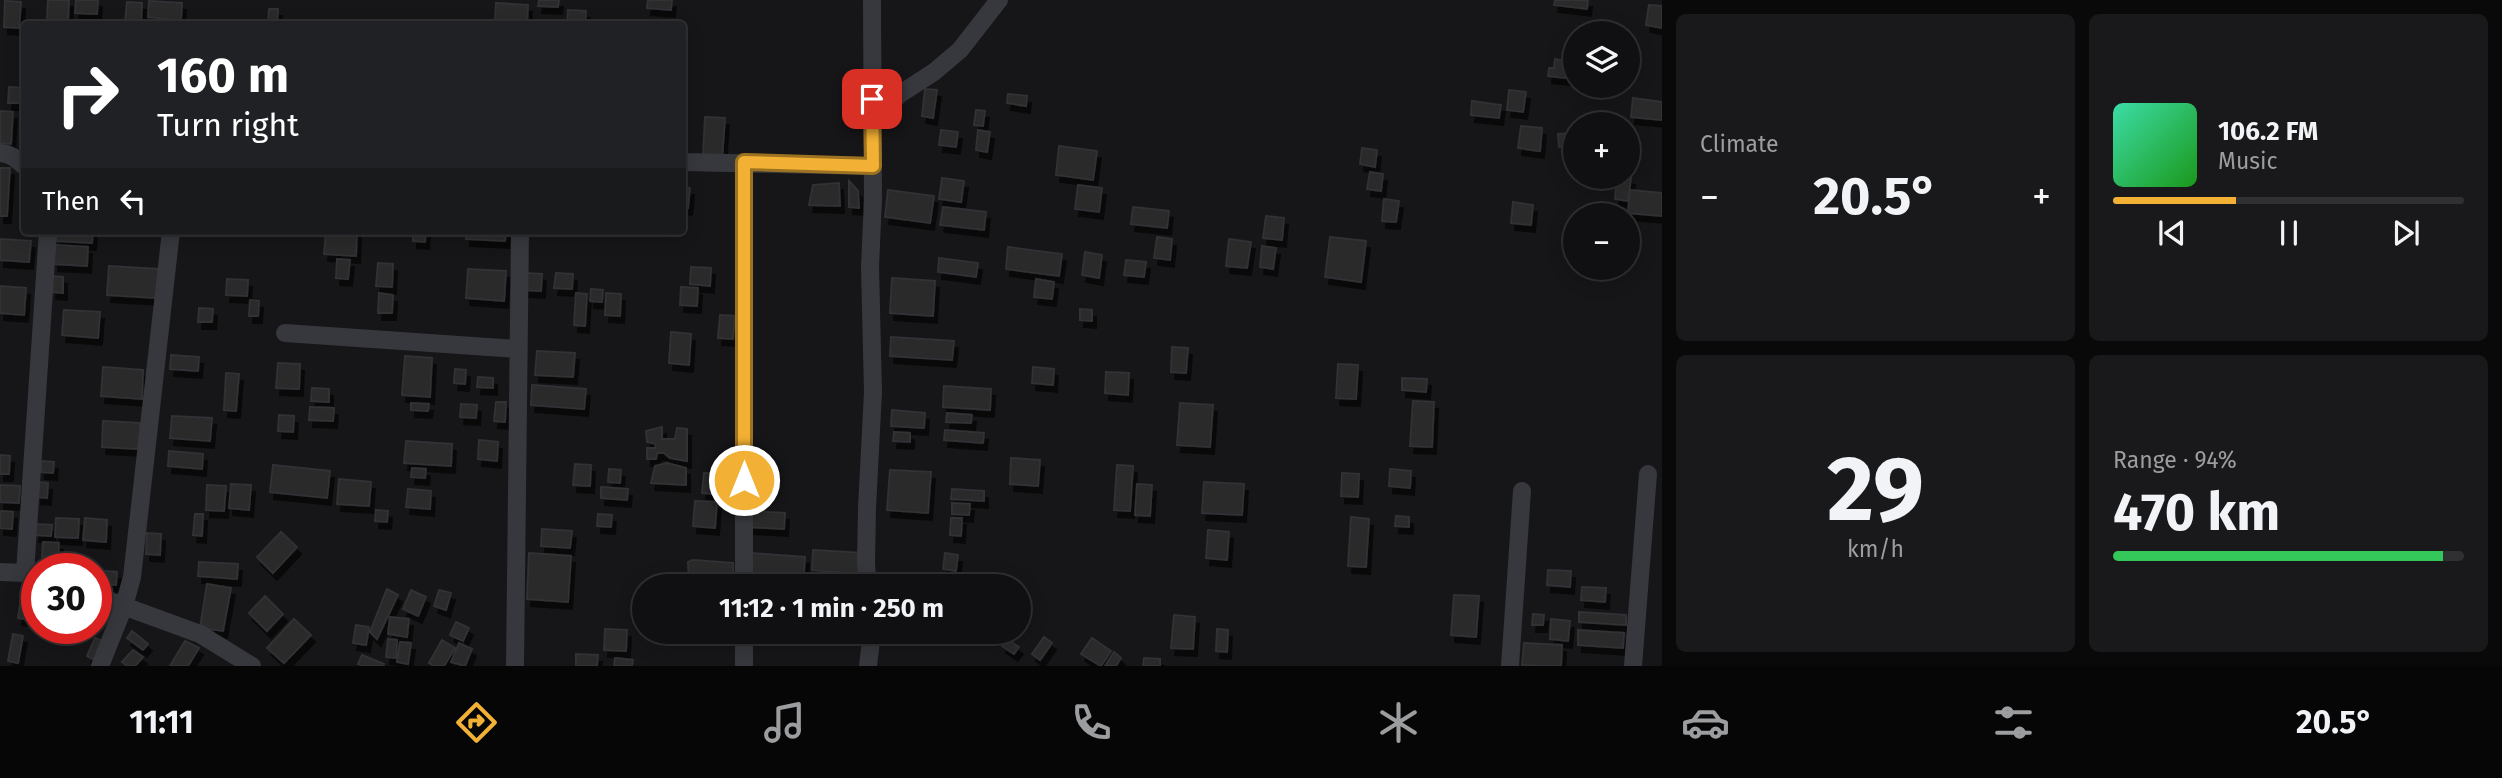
<!DOCTYPE html>
<meta charset="utf-8">
<style>
body{margin:0;font-family:"Fira Sans",sans-serif;background:#19191b;color:#f1f3f6;height:100vh;display:flex;flex-direction:column;font-size:26px;white-space:nowrap}
*{box-sizing:border-box;margin:0}
p{font-size:23px;color:#9c9d9f}
.icon{flex:none;width:38px;height:38px;fill:none;stroke:currentColor;stroke-width:2;stroke-linecap:round;stroke-linejoin:round}
.map{position:relative;flex:1;overflow:hidden}
.sheet{display:flex;flex-direction:column;gap:14px;padding:14px;background:#09090a;width:840px}
.sheet>*{flex:none}
.guide{position:absolute;left:21px;top:21px;width:665px;height:214px;border-radius:7px;box-shadow:0 4px 18px #0003,0 0 0 2px #303032;background:#202124;color:#fff;overflow:hidden}
.fabs{position:absolute;left:1563px;top:21px;display:grid;gap:14px}
.fabs a{display:grid;place-items:center;width:77px;height:77px;border-radius:50%;background:#101012;box-shadow:0 4px 18px #0003,0 0 0 2px #303032;font-size:35px}
.speed{position:absolute;left:21px;top:553px;display:flex;gap:14px;font-size:35px;font-weight:700;text-align:center}
.speed>*{display:grid;place-content:center;width:91px;height:91px;border-radius:50%;background:#101012;box-shadow:0 4px 18px #0003,0 0 0 2px #303032;line-height:1}
.speed .limit{border:10px solid #d22;background:#fff;color:#111}
.pin{position:absolute;display:grid;place-items:center;width:60px;height:60px;color:#fff;margin:-30px;border-radius:14px;box-shadow:0 4px 10px #0006}
.me{position:absolute;width:77px;margin:-38px;rotate:0deg;stroke-linejoin:round;filter:drop-shadow(0 0 5px #0008)}
.turn{display:flex;align-items:center;gap:24px;height:147px;padding:0 21px;font-size:32px}
.turn .icon{width:91px;height:91px;stroke-width:2.5}
.turn b{display:block;font-size:49px;line-height:60px}
.then{display:flex;align-items:center;height:66px;padding:0 21px;background:#0003;gap:14px;font-size:26px}
.big{font-size:52px;font-weight:700;line-height:1.1}
.sheet .widget{flex:1;display:flex;flex-direction:column;justify-content:center;gap:10px;min-width:0;padding:0 24px;border-radius:10px;background:#19191b}
.sheet .dial{align-items:center;gap:0}
.dial b{font-size:91px;line-height:1}
.song{display:flex;align-items:center;gap:21px}
.cover{width:84px;height:84px;border-radius:10px;background:linear-gradient(135deg,hsl(160 70% 55%),hsl(120 70% 35%))}
.played{height:7px;border-radius:4px;background:linear-gradient(90deg,#f2b134 35%,#303032 35%)}
.keys{display:flex;justify-content:space-around;direction:ltr}
.heat{display:flex;justify-content:space-between;align-items:center;font-size:38px;direction:ltr}
.charge{height:10px;border-radius:5px;background:linear-gradient(90deg,#34c759 94%,#303032 0)}
.sheet .tiles{flex:1;display:grid;gap:14px;grid-template-columns:repeat(2,1fr)}
.trip{position:absolute;left:632px;top:574px;width:399px;height:70px;border-radius:35px;background:#101012;box-shadow:0 4px 18px #0003,0 0 0 2px #303032;font-weight:700;line-height:70px;text-align:center}
.tabs{display:flex;height:112px;justify-content:space-around;align-items:center;background:#060607;color:#9c9d9f}
.tabs .icon{width:49px;height:49px}
.tabs .on{color:#f2b134}
.tabs b{font-size:32px;color:#f1f3f6}
main{display:flex;flex:1;min-height:0}
.map>svg:first-child{display:block}
</style>
<main>
<div class="map">
<svg width="1662" height="666" viewBox="0 0 1662 666">
<defs>
<filter id="shadow"><feDropShadow dx="4" dy="7" stdDeviation="0" flood-color="#0009"/></filter>
</defs>
<rect width="100%" height="100%" fill="#161618"/>
<path fill="#29292c" stroke="#303034" stroke-width="2" filter="url(#shadow)" d="M48 0H69L68 23 47 22Z
M76 0H98L97 14 75 13Z
M539 0H559L558 7 538 6Z
M648 0H672L671 10 647 8Z
M1555 0H1588L1587 9 1554 5Z
M5 1 21 2 19 28 4 27Z
M149 1 182 3 181 20 148 17Z
M127 2 142 3 141 23H125Z
M496 3 528 5 527 24 495 23Z
M1649 5 1662 6V28L1646 25Z
M269 9H278L277 24H268Z
M568 10 586 11 585 24H567Z
M1567 50 1575 51V67L1565 66Z
M1555 59 1564 61 1563 69 1566 70 1565 78 1548 76 1549 68H1554Z
M9 87 24 88V103H8Z
M925 89 937 90 933 118 922 116Z
M1509 90 1526 92 1523 112 1507 110Z
M1008 94 1027 96 1026 106 1007 103Z
M1633 98 1662 102V120L1631 117Z
M1472 101 1501 105 1499 118 1471 115Z
M976 110 985 111 983 126 974 125Z
M0 111 13 112 11 144 0 143Z
M705 117 725 118 722 159 703 157Z
M1521 126 1542 128 1540 151 1518 148Z
M941 130 958 132 956 147 939 145Z
M978 130 990 132 987 152 976 150Z
M1574 133 1575 146 1559 147 1558 134Z
M1059 146 1097 151 1093 180 1056 175Z
M1362 148 1377 150 1375 167 1360 164Z
M0 168H10L7 216H0Z
M1370 172 1383 174 1381 191 1367 189Z
M1617 177 1631 178 1628 201 1615 199Z
M942 178 964 181 961 202 939 199Z
M849 181 858 191 859 208 849 207Z
M839 183 840 206 809 205 813 185Z
M1078 185 1102 188 1099 212 1075 209Z
M682 187 690 188 688 208 682 207Z
M888 190 934 196 930 223 885 217Z
M1630 190 1662 193V216L1628 213Z
M1384 199 1399 201 1396 222 1382 221Z
M1513 202 1533 205 1531 225 1511 223Z
M943 207 986 212 984 230 940 225Z
M1133 207 1169 211 1167 228 1131 224Z
M1266 216 1284 218 1282 240 1263 238Z
M57 231H93L92 243 56 241Z
M326 231H357L356 256 324 254Z
M413 231H426L425 242 413 241Z
M466 231H506L505 241 466 239Z
M1157 237 1172 239 1170 260 1154 258Z
M1330 237 1366 241 1361 282 1325 277Z
M0 239 31 241 29 262 0 260Z
M1229 239 1251 242 1247 268 1226 266Z
M55 245 88 247 87 266 54 264Z
M1262 246 1276 248 1273 269 1260 267Z
M1008 247 1062 254 1059 276 1006 269Z
M1085 252 1102 255 1099 278 1082 275Z
M939 258 978 263 976 277 938 272Z
M337 259 350 260 348 279 336 278Z
M1126 260 1146 262 1144 277 1124 275Z
M378 263 393 264 392 287 376 286Z
M109 266 158 269 156 298 107 295Z
M691 267 711 268 710 286 690 284Z
M468 269 506 271 504 301 466 298Z
M526 273 542 274 541 291 524 290Z
M556 273 573 274 572 289 554 288Z
M53 276 63 277V293L52 292Z
M892 278 935 281 933 316 890 313Z
M227 279 248 280 247 296 226 295Z
M1036 279 1054 282 1052 299 1034 297Z
M0 286 26 288 24 315 0 313Z
M681 287 698 288 697 306 680 305Z
M591 289 603 290 602 302 590 301Z
M379 293 393 295 392 313H378Z
M576 293 587 294 585 326 574 325Z
M606 293 621 294 620 316 605 315Z
M250 300 259 301 258 316H249Z
M199 308 213 309 212 322H198Z
M1080 309 1092 310V321L1080 320Z
M64 310 100 312 98 338 62 335Z
M720 315 735 316 733 339 718 338Z
M671 332 691 334 689 365 669 363Z
M891 337 954 341 952 360 890 356Z
M1172 347 1188 348 1186 373 1171 372Z
M537 351 575 353 573 377 535 375Z
M171 355 199 357 198 371 170 369Z
M405 356 432 358 430 397 402 395Z
M278 363 300 364 299 389 276 388Z
M1338 364 1358 365 1356 399 1336 398Z
M103 367 143 370 142 399 101 396Z
M1033 367 1054 369 1053 385 1032 383Z
M455 369 466 370 465 384 454 383Z
M1106 372 1129 373 1128 395 1105 393Z
M226 373 239 374 236 411 224 410Z
M478 377 493 378V388L477 387Z
M1402 378 1427 379 1426 392 1402 390Z
M532 385 586 389 584 409 531 405Z
M944 386 991 389 990 410 943 407Z
M312 388 329 389V402L311 401Z
M1413 401 1434 402 1432 447 1410 446Z
M496 402H506L505 422 494 421Z
M411 403 429 404 428 411 411 410Z
M1180 403 1213 405 1210 447 1177 445Z
M461 404 477 405 476 418 460 417Z
M310 407 334 408 333 421 309 420Z
M892 410 925 413 924 428 891 426Z
M947 413 972 415 971 423 946 422Z
M279 415 294 416 293 432 278 431Z
M172 416 212 418 210 441 170 438Z
M103 421 140 423 138 449 102 447Z
M662 427V439H675L677 428 687 429V461L670 458 664 453H657L656 459H647V448H655L656 444 647 442 646 431Z
M945 430 984 433 983 443 944 440Z
M894 432 910 433V442L893 441Z
M479 440 498 442 497 461 478 459Z
M406 441 452 444 451 466 404 463Z
M169 451 203 454 202 469 168 466Z
M0 455 10 456 9 474H0Z
M1011 458 1040 460 1038 486 1010 484Z
M41 461 54 462 53 473 41 472Z
M667 463 686 468V485L651 483 655 466Z
M575 464 591 465 590 486 573 485Z
M273 465 330 471 327 498 270 492Z
M1117 465 1133 466 1130 511 1114 510Z
M412 468 426 469 425 478 411 477Z
M609 469 621 470 620 483 608 482Z
M1390 469 1411 471 1410 488 1389 486Z
M890 470 931 472 928 513 887 510Z
M704 473 729 474 728 495 702 493Z
M1342 473 1359 474 1358 497 1341 496Z
M339 479 371 482 369 506 337 504Z
M38 482 48 483 47 498 37 497Z
M1204 482 1244 484 1242 515 1202 513Z
M231 484 251 485 249 510 229 508Z
M1137 484 1152 485 1150 516 1135 515Z
M0 485 20 486 19 503 0 502Z
M207 485 226 486 224 511 206 510Z
M601 487 628 489 627 500 601 498Z
M408 489 431 491 430 509 406 507Z
M952 489 984 491V501L951 499Z
M695 501 717 502 715 528 693 526Z
M952 503 970 504 969 515 952 514Z
M376 510 388 511 387 522 375 521Z
M0 511 13 512 12 529 0 528Z
M749 511 785 513 784 529 748 527Z
M195 514H203L202 536 193 535Z
M598 514 612 515 611 527 597 526Z
M1396 516 1409 517V527L1395 526Z
M1351 517 1369 519 1366 567 1348 566Z
M56 518 79 519 78 538 55 537Z
M85 518 107 520 106 542 83 540Z
M951 518H962L961 536 950 535Z
M36 524 52 525 51 536 35 535Z
M542 529 572 531 570 548 541 546Z
M1208 530 1229 532 1227 560 1206 558Z
M281 532 297 547 273 573 257 557Z
M147 533 161 534 160 555 146 554Z
M43 542 59 543 58 558 42 557Z
M813 550 863 553 862 574 812 570Z
M529 553 571 556 568 602 527 599Z
M751 553 805 557 803 585 749 582Z
M945 553 958 555 956 571 943 569Z
M693 560 733 563 734 586 689 584 688 562Z
M199 562 238 564 237 579 198 576Z
M1548 570 1571 571 1570 587 1547 585Z
M103 571 117 572 116 585 103 584Z
M955 574 966 575 965 586H953Z
M806 577 854 580 855 586H806Z
M207 584 231 588 223 631 200 628Z
M1582 587 1606 588 1605 602 1581 600Z
M387 589 398 595 377 639 370 632Z
M411 590 426 597 418 616 403 609Z
M439 590 451 593 446 610 434 606Z
M22 592 37 594 35 621 18 618Z
M1454 595 1479 596 1476 637 1451 635Z
M265 596 283 614 267 631 249 613Z
M1579 612 1626 615V625L1579 622Z
M1533 614 1544 615 1543 625H1532Z
M1174 615 1195 617 1193 649 1171 648Z
M390 617 409 619 407 637 388 634Z
M294 619 311 635 284 663 267 648Z
M1551 619 1570 621 1568 641 1550 639Z
M456 622 469 628 463 641 450 635Z
M356 625 369 627 366 645 353 643Z
M605 629 627 630 626 651 604 650Z
M1217 629 1228 630 1227 652 1216 651Z
M1578 630 1624 633 1623 648 1578 645Z
M132 631 148 644 143 650 127 638Z
M13 634 23 636 18 663 8 661Z
M1044 637 1052 643 1040 660 1032 654Z
M95 638 105 642 97 661 87 656Z
M1092 638 1111 651 1101 666 1081 654Z
M388 639 397 640 396 658 386 657Z
M1007 639 1019 647 1014 654 1002 646Z
M442 640 455 648 444 666H434L429 663Z
M185 641 199 648 188 666H170Z
M400 642 411 643 408 664 397 662Z
M459 643 472 649 465 666 451 662Z
M1524 643 1562 645 1561 666 1522 665Z
M133 650 143 657 135 666H127L122 662Z
M1114 652 1121 658 1116 666H1105Z
M576 654 598 655 597 666H576Z
M362 655 384 664 383 666H364L358 664Z
M615 658 633 660 632 666H614Z
M1144 658 1160 659V666H1143Z"/>
<g fill="none" stroke-linecap="round" stroke-linejoin="round">
<path stroke="#37383d" stroke-width="18" d="M871 123 900 94 934 72 960 50 999 0
M0 153C10 153 17 159 24 166
M682 162 873 166
M744 162V586
M285 333 518 349
M0 572 25 573 37 577
M25 573 48 231
M868 586 866 564 867 508 873 392 870 267 873 199 872 0
M96 596 200 634 252 666
M744 632V666
M100 666 124 606 132 577 171 231
M515 666 520 231
M868 666 872 632
M1510 666 1522 491
M1633 666 1648 474"/>
</g>
<g fill="none" stroke-linecap="round" stroke-linejoin="round">
<g stroke="#9d7322" stroke-width="18">
<path id="route" d="M744 480V162L873 166 872 99"/>
</g>
<use href="#route" stroke="#f2b134" stroke-width="12"/>
</g>
</svg>
<div class="fabs">
<a><svg class="icon" aria-label="layers" viewBox="0 0 24 24"><path d="M12 4l9 5-9 5-9-5zM3 14l9 5 9-5"/></svg></a>
<a>+</a>
<a>−</a>
</div>
<div class="speed"><div class="limit">30</div></div>
<div class="pin" style="left:872px;top:99px;background:#d93025"><svg class="icon" aria-label="arrive" viewBox="0 0 24 24"><path d="M6 21V4h12l-3 4 3 4H6"/></svg></div>
<svg class="me" style="left:744px;top:480px" viewBox="-20 -20 40 40"><circle r="17" fill="#f2b134" stroke="#fff" stroke-width="3"/><path d="M0-11L8 9 0 5-8 9z" fill="#fff"/></svg>
<div class="trip">11:12 · 1 min · 250 m</div>
<div class="guide">
<div class="turn"><svg class="icon" aria-label="right" viewBox="0 0 24 24"><path d="M7 20v-9h11M14 6l5 5-5 5"/></svg><div><b>160 m</b>Turn right</div></div>
<div class="then">Then<svg class="icon" aria-label="left" viewBox="0 0 24 24"><path d="M17 20v-9H6M10 6l-5 5 5 5"/></svg></div>
</div>
</div>
<section class="sheet">
<div class="tiles">
<div class="widget"><p>Climate</p>
<div class="heat"><a>−</a><b class="big">20.5°</b><a>+</a></div>
</div>
<div class="widget">
<div class="song"><i class="cover"></i><div><b>106.2 FM</b><p>Music</p></div></div>
<div class="played"></div>
<div class="keys"><svg class="icon" aria-label="previous" viewBox="0 0 24 24"><path d="M18 5L8 12l10 7zM5 5v14"/></svg><svg class="icon" aria-label="pause" viewBox="0 0 24 24"><path d="M8 5v14M16 5v14"/></svg><svg class="icon" aria-label="next" viewBox="0 0 24 24"><path d="M6 5l10 7-10 7zM19 5v14"/></svg></div>
</div>
<div class="widget dial"><b>29</b><p>km/h</p></div>
<div class="widget"><p>Range · 94%</p><b class="big">470 km</b><div class="charge"></div></div>
</div>
</section>
</main>
<nav class="tabs">
<b>11:11</b>
<svg class="icon on" aria-label="directions" viewBox="0 0 24 24"><path d="M12 3l9 9-9 9-9-9zM9 14v-3h6M13 9l2 2-2 2"/></svg>
<svg class="icon" aria-label="music" viewBox="0 0 24 24"><path d="M9 18V5l10-2v13"/><circle cx="6" cy="18" r="3"/><circle cx="16" cy="16" r="3"/></svg>
<svg class="icon" aria-label="phone" viewBox="0 0 24 24"><path d="M5 4h4l2 5-3 2q2 4 5 5l2-3 5 2v4C11 20 4 13 5 4z"/></svg>
<svg class="icon" aria-label="climate" viewBox="0 0 24 24"><path d="M12 3v18M4 7l16 10M4 17L20 7"/></svg>
<svg class="icon" aria-label="car" viewBox="0 0 24 24"><path d="M5 17H2v-5l4-1 3-4h7l3 4 3 1v5h-3M9 17h6M6 11h13"/><circle cx="7" cy="17" r="2"/><circle cx="17" cy="17" r="2"/></svg>
<svg class="icon" aria-label="filters" viewBox="0 0 24 24"><path d="M4 7h16M4 17h16"/><circle cx="9" cy="7" r="2"/><circle cx="15" cy="17" r="2"/></svg>
<b>20.5°</b>
</nav>
